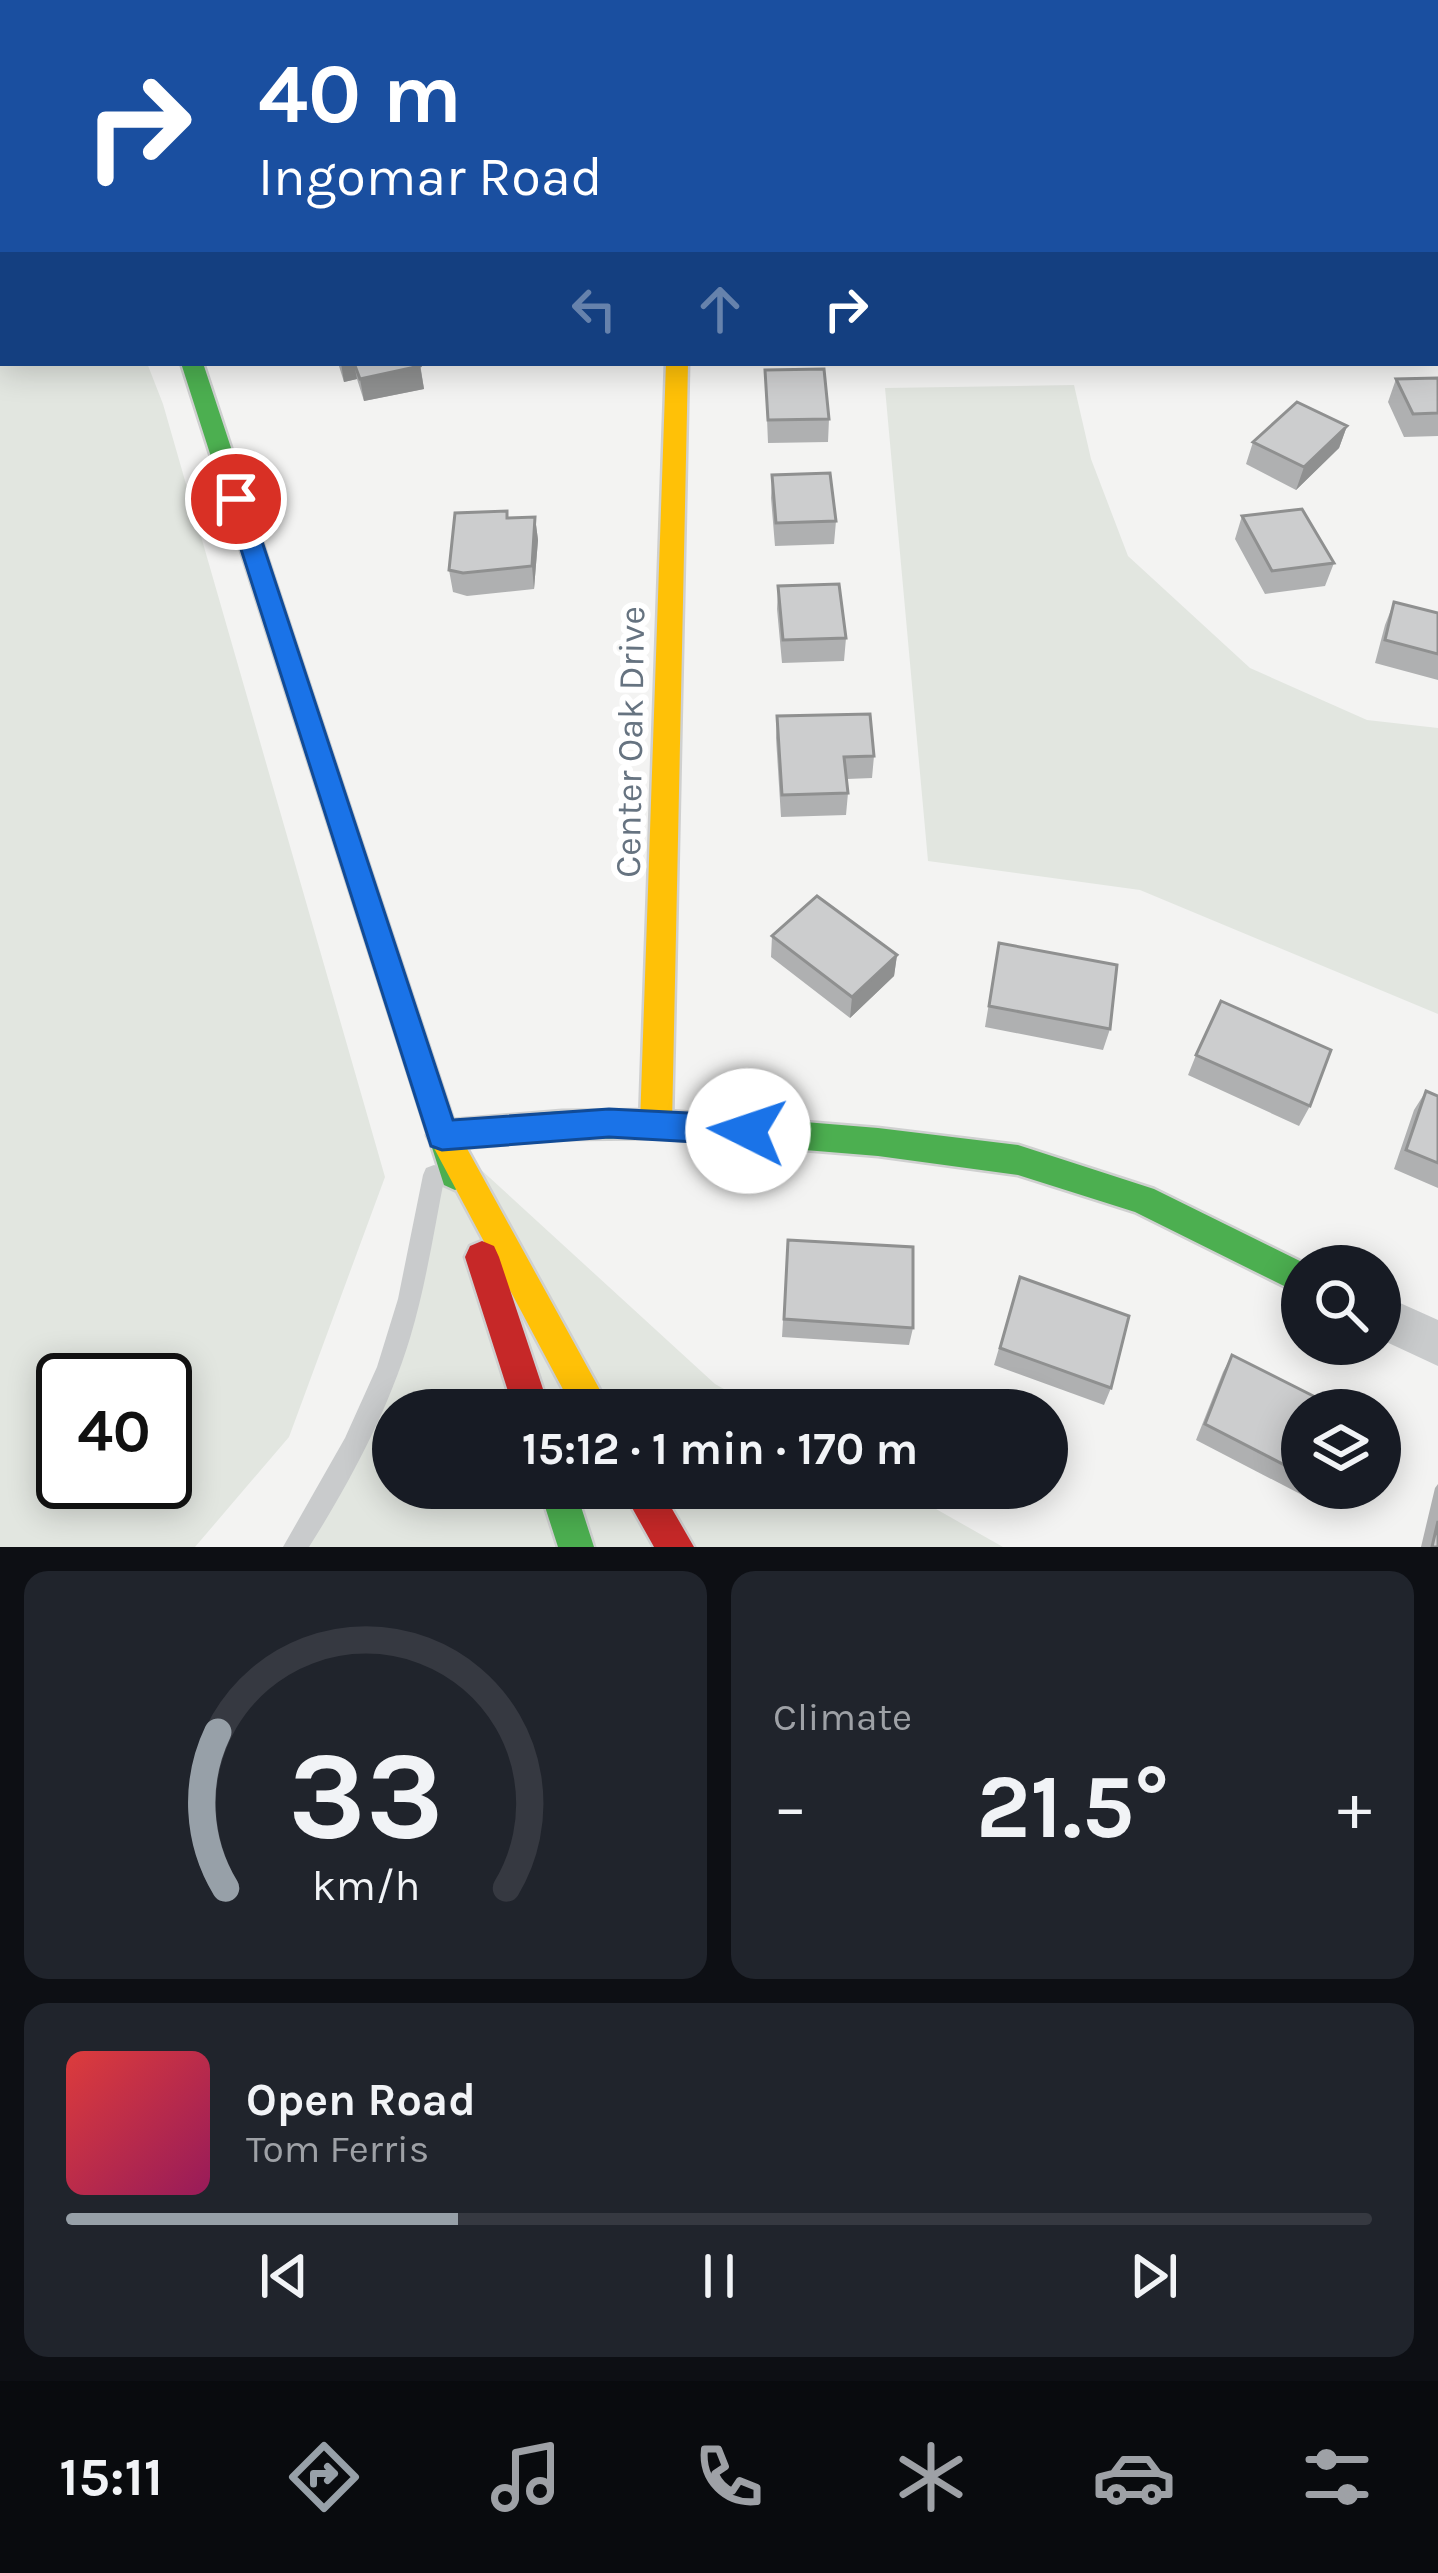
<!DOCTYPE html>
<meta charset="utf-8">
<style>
body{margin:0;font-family:Karla,sans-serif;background:#20242c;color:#f1f3f6;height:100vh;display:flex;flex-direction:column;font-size:45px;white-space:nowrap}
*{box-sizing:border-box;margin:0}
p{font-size:39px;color:#9ea1a6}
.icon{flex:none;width:66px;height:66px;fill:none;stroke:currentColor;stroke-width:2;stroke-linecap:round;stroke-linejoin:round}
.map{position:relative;height:1547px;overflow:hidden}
.drawer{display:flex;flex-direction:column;gap:24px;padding:24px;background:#0d0f14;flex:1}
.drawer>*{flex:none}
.hud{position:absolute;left:0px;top:0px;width:1440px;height:366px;box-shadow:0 6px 30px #0003;background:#1a4fa0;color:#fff;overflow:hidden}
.tools{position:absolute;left:1281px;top:1245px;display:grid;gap:24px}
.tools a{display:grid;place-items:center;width:120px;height:120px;border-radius:50%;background:#171b24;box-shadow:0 6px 30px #0003;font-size:60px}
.speed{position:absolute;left:36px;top:1353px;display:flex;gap:24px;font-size:60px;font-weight:700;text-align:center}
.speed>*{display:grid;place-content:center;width:156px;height:156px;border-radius:50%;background:#171b24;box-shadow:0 6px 30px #0003;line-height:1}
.speed .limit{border:6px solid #111;border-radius:18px;background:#fff;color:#111}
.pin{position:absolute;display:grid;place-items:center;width:102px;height:102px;color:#fff;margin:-51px;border:6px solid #fff;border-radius:50%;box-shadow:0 3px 12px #0007}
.me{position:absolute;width:132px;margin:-66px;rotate:274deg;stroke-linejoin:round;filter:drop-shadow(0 0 9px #0008)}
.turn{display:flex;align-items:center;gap:42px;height:252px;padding:0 60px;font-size:54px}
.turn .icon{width:156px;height:156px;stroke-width:2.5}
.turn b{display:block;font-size:84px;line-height:102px}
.lanes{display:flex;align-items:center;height:114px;padding:0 60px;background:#0003;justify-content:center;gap:60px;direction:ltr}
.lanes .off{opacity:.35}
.big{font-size:90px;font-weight:700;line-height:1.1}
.drawer .card{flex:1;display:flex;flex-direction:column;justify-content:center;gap:18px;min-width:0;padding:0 42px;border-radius:24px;background:#20242c}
.drawer .dial{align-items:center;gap:0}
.dial svg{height:312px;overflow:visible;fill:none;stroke:#363941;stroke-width:7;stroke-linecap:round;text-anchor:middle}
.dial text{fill:#f1f3f6;stroke:none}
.song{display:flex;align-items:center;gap:36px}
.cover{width:144px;height:144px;border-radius:18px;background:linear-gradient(135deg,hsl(0 70% 55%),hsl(330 70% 35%))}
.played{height:12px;border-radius:6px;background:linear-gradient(90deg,#97a0a8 30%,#363941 30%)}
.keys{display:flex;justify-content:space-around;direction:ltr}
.heat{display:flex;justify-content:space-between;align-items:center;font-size:66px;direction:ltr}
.drawer .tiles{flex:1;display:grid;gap:24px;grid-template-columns:1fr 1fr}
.card:last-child{grid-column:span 2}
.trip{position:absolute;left:372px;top:1389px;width:696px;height:120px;border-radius:60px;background:#171b24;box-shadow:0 6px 30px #0003;font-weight:700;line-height:120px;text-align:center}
.tabs{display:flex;height:192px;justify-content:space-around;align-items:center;background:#090b0e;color:#9ea1a6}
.tabs .icon{width:84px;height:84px}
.tabs .selected{color:#97a0a8}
.tabs b{font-size:54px;color:#f1f3f6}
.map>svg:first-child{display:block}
</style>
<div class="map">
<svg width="1438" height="1547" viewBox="0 0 1438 1547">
<rect width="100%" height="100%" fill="#f3f3f2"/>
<path fill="#e2e6e0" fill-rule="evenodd" d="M0 0 6 3 3 363H147L163 404 385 1177 289 1437 195 1547H0ZM165 1380V1482H63V1380Z
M1074 385 1091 459 1128 556 1250 668 1367 720 1438 728V1014L1140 890 928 861 885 388Z
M443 1135 715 1384 762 1410H393V1488H899L1003 1547H295L378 1395Z"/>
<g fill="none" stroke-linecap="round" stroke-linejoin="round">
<g stroke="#cfd0d0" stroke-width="5">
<path id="fast" d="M42 0H60L63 3H45Z
M181 363H203L453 1120 562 1111 656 1110 878 1128 1018 1145 1154 1189 1310 1266H1302V1295L1135 1212 1018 1175 878 1156 656 1138 562 1139 462 1148 471 1175 466 1185 455 1190 444 1185Z
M539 1488H575L594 1547H558Z"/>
</g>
<g stroke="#cfd0d0" stroke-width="5">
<path id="slow" d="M666 363H688L672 1124 667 1134 656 1138 645 1134 640 1124Z
M443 1121 454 1125 611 1410H574L427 1135 432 1125Z"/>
</g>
<g stroke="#cfd0d0" stroke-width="5">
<path id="jam" d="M482 1241 494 1246 499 1257 550 1410H514L465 1257 470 1246Z
M621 1488H660L694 1547H654Z"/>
</g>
<path fill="#c9cbcc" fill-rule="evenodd" d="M434 1165 442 1168 445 1175C434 1230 426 1285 410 1338 387 1413 350 1482 309 1547H283L345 1438 377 1367 398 1299 423 1175 426 1168Z"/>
<path fill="#c9cbcc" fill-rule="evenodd" d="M773 0H796L798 3H775Z
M1115 0H1137L1138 3H1116Z
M1380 1294 1438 1320V1366L1380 1339Z"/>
<use href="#fast" fill="#4caf50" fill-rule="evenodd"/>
<use href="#slow" fill="#ffc107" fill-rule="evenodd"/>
<use href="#jam" fill="#c62828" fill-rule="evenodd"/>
</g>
<path fill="#afb0b1" d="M338 363H420L424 389 364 401 357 379 344 382Z
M765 370 829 419 828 442 768 443Z
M1438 378V436L1404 437 1388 402 1396 379Z
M1347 426 1339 448 1296 490 1246 464 1253 442Z
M772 475 836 521 834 544 775 546 771 498Z
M1242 516 1334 563 1325 586 1265 594 1235 539Z
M535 517 538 540 534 589 467 596 453 592 449 570 508 518Z
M778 586 846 638 844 661 782 663 777 609Z
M1394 602 1438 613V680L1375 663 1385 625Z
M777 716 874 756 872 778 847 779 848 793 846 815 781 817 776 738Z
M772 936 897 955 894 976 850 1018 771 957Z
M999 943 1110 1029 1103 1050 985 1027Z
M1196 1055 1310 1106 1299 1126 1188 1075Z
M1426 1091 1438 1096V1188L1394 1169 1414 1110Z
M788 1240 913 1328 909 1345 782 1337Z
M1020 1277 1111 1388 1104 1405 994 1365Z
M1232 1355 1302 1410V1488H1311L1304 1496 1196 1440 1223 1372Z
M1438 1484V1547H1421L1435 1488Z"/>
<path fill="#8f9090" d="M341 363H354L357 379 344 382Z
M420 366 424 389 364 401 360 379Z
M1347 426 1339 448 1296 490 1304 467Z
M535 517 538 540 534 589 532 566Z
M897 955 894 976 850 1018 852 997Z"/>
<path fill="#cccdce" stroke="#8f9090" stroke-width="3" d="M354 363H419L420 366 360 379Z
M824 369 829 419 768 420 765 370Z
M1438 378V413L1413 414 1396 379Z
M1297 402 1347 426 1304 467 1253 442Z
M830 473 836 521 776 523 772 475Z
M1302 509 1334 563 1272 571 1242 516Z
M507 511V518L535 517 532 566 463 573 449 570 455 513Z
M839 584 846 638 783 640 778 586Z
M1394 602 1438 613V654L1385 640Z
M870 714 874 756 844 757 848 793 782 795 777 716Z
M817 896 897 955 852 997 772 936Z
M999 943 1117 965 1110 1029 989 1006Z
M1221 1001 1331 1050 1310 1106 1196 1055Z
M1426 1091 1438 1096V1163L1406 1150Z
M788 1240 913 1247V1328L784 1319Z
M1020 1277 1129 1316 1111 1388 1000 1348Z
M1232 1355 1341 1410H1302V1474L1205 1424Z
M1438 1521V1547H1432Z"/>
<path fill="#1a73e8" stroke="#114b97" stroke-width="3" d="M236 491 248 499 453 1120 609 1109 748 1116 760 1121 764 1131 760 1141 748 1145 609 1137 442 1150 431 1146 225 499Z"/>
<g text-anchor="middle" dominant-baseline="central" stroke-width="12" stroke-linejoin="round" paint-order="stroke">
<g font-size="36" fill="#667380" stroke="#fff">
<text transform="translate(630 742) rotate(-89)">Center Oak Drive</text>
</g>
</g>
</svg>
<div class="tools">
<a><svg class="icon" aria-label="search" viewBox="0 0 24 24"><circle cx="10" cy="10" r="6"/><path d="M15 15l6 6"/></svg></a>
<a><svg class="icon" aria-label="layers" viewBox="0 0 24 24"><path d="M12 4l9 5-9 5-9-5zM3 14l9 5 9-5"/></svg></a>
</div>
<div class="speed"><div class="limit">40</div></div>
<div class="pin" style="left:236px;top:499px;background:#d93025"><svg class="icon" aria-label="arrive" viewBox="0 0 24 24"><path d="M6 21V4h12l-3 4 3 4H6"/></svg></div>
<svg class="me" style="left:748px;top:1131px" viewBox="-20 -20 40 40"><circle r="19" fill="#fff"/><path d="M0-13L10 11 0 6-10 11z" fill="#1a73e8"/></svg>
<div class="trip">15:12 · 1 min · 170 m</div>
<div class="hud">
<div class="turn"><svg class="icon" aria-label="right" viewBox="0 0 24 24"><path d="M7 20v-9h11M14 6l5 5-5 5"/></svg><div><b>40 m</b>Ingomar Road</div></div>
<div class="lanes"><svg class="icon off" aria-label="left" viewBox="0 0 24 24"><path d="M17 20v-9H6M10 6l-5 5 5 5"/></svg><svg class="icon off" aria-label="ahead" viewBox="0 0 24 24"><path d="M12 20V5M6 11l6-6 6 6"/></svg><svg class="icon" aria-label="right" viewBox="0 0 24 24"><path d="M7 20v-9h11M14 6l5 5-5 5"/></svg></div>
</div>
</div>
<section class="drawer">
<div class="tiles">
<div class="card dial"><svg viewBox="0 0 100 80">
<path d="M14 69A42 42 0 1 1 86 69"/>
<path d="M14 69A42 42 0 0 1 12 29" stroke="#97a0a8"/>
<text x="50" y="56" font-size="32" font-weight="700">33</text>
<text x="50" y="72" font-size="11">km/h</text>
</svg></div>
<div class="card"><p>Climate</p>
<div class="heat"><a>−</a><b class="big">21.5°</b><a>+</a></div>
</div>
<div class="card">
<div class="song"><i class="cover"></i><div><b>Open Road</b><p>Tom Ferris</p></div></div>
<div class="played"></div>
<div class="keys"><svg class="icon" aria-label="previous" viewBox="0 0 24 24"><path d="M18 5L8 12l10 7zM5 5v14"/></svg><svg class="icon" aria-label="pause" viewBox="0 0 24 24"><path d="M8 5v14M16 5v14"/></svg><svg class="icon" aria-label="next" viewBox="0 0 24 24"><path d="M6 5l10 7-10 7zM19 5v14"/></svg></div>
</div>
</div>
</section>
<nav class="tabs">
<b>15:11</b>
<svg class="icon selected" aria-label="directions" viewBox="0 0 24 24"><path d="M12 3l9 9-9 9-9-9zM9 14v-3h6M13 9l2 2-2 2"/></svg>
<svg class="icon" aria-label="music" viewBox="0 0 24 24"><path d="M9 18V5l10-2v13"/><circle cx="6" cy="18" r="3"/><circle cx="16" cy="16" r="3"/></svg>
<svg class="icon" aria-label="phone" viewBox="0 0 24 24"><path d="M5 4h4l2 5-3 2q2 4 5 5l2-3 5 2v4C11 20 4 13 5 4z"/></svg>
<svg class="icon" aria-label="climate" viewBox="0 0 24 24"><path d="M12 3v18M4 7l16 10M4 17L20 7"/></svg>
<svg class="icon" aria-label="car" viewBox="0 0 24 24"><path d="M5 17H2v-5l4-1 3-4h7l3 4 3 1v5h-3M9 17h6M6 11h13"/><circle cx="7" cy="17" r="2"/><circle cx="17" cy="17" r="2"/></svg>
<svg class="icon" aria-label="filters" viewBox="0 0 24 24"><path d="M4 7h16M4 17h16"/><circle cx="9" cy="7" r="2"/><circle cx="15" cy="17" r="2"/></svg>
</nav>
